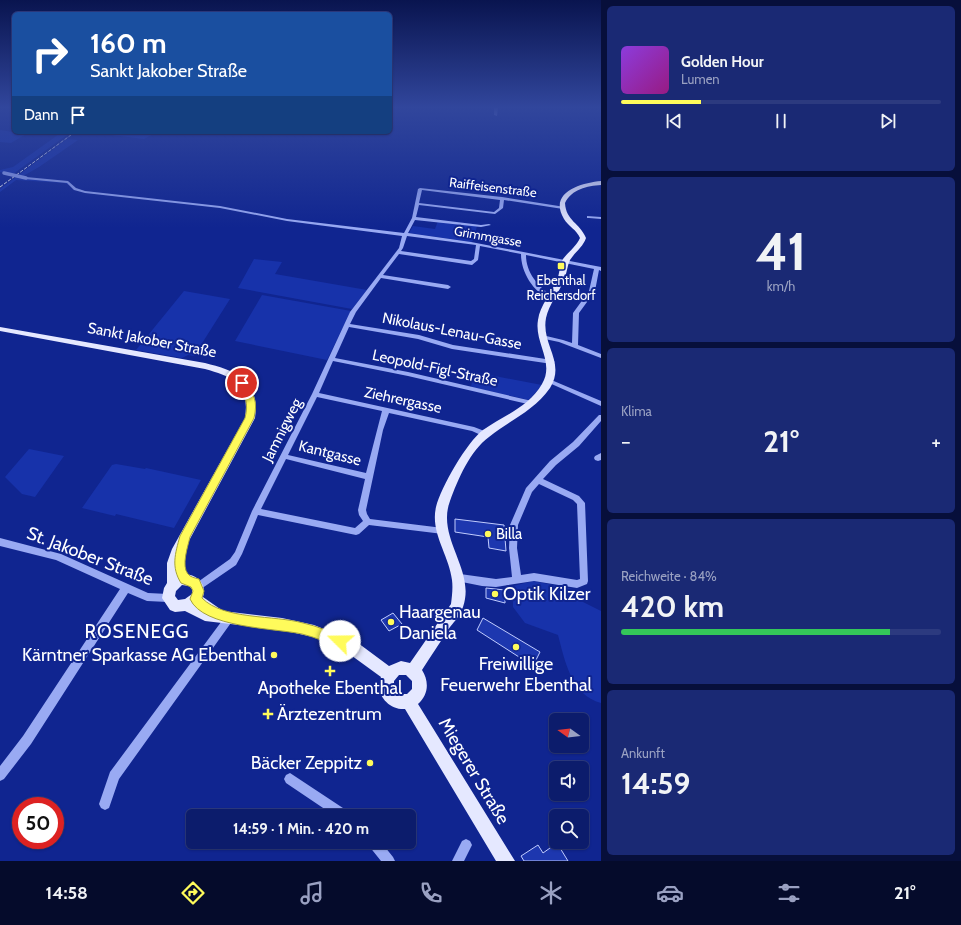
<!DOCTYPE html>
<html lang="de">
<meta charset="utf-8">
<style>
body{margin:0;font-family:Cabin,sans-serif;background:#1a2974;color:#f1f3f6;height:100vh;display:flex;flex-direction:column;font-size:15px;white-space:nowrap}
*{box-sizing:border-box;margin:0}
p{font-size:13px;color:#9aa1c2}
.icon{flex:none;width:22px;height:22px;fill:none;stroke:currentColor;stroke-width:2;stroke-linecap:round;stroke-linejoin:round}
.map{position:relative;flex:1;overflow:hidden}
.panel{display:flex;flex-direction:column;gap:6px;padding:6px;background:#070f3b;width:360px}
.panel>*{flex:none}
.guide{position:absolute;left:12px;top:12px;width:380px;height:122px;border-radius:6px;box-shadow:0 1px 3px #0004,0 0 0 1px #2c3a7f;background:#1a4fa0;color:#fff;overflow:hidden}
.needle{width:26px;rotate:285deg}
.tools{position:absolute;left:549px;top:713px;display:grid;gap:8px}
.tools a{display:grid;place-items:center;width:40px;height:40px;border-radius:6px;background:#0c1c6c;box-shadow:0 1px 3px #0004,0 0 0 1px #2c3a7f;font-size:20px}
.speed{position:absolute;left:12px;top:797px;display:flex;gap:8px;font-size:20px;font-weight:700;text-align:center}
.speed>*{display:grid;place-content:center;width:52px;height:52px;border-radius:50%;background:#0c1c6c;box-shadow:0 1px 3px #0004,0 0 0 1px #2c3a7f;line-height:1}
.speed .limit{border:6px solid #d22;background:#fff;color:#111}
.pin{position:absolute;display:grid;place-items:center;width:34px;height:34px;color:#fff;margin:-17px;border:2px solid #fff;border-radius:50%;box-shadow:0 1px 4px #0007}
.me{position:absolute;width:44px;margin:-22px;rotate:292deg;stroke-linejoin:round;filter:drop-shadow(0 0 3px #0008)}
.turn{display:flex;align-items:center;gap:14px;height:84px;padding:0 12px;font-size:18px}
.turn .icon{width:52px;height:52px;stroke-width:2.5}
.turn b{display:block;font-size:28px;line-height:34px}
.then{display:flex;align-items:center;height:38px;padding:0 12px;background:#0003;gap:8px;font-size:15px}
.big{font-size:30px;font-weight:700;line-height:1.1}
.panel .card{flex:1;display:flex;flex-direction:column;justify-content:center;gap:6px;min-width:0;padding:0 14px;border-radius:6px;background:#1a2974}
.panel .dial{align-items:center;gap:0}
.dial b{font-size:52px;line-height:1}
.song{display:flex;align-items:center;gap:12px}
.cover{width:48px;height:48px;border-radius:6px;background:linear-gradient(135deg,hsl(270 70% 55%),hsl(310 70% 35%))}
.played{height:4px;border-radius:2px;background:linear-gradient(90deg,#fffb5b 25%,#2c3a7f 25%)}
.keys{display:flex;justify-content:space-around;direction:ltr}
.heat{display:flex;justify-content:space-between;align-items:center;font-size:22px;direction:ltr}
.charge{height:6px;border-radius:3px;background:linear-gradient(90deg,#34c759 84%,#2c3a7f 0)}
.trip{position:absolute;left:186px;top:809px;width:230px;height:40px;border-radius:6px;background:#0c1c6c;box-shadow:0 1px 3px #0004,0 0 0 1px #2c3a7f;font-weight:700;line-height:40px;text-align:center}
.dock{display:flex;height:64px;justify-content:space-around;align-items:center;background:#050b2b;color:#9aa1c2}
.dock .icon{width:28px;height:28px}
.dock .on{color:#fffb5b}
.dock b{font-size:18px;color:#f1f3f6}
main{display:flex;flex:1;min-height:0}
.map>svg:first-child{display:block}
</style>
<main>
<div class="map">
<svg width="601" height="861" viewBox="0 0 601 861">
<rect width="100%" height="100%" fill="#102590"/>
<path fill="#1732aa" d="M0 130 26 134 11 143 0 142Z
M62 132H71L13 174 0 172V170L13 167Z
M98 132H152L153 134 144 139 96 133Z
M67 139 78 140 39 167 18 179 22 178 68 183 72 187 83 192C73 190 72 185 64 183L16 180 0 192V189Z
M438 221 477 226 475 234 476 238 471 242 409 233 413 226 435 229Z
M254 259 282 262 275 274 367 290 352 309 238 288Z
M184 291 230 299 194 356 188 355 182 358 136 350Z
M262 295 351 311 327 360 235 341Z
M474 372 542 385 529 400 471 387Z
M29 449 64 456 35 497 22 494 5 477Z
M116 464 145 469 146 468 201 480 174 528 116 514 115 516 82 508 112 465Z
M533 581 578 590 579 600 601 611V703C571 695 565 661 558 635L525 623 513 607V586Z"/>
<path fill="#1d37af" stroke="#c1ccfe" d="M455 519 504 525 506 551 489 548 488 537 455 532Z
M486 588 505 590V603L486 598Z
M393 613 402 624 389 631 381 620Z
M483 618 540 652 533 666 477 630Z
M557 843 568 861H524L521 856 538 845 543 853Z"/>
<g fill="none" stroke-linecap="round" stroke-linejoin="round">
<path fill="#99aaf3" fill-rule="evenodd" d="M494 108H498L497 116 494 115Z
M26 177 68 181 76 188 85 191 220 206 287 219 404 233 412 218 418 189 420 188 502 197 565 207V209H563L504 200 503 208 495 214 419 205 416 217 481 225 489 224 491 225 481 227 415 220 408 233 471 242 601 267V271L599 270 595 291 579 313 578 345 601 354V358L559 342 540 338 539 337 542 335 563 340 572 343 573 313 589 291 594 269 526 255C526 273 538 286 552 296L553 297 550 299C533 292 521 272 521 254L480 246 478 260 472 265 399 254 383 275 448 285 451 287 448 289 381 278 356 312 350 324 419 335 453 345 552 360 555 362 552 364 452 349 418 339 349 327 335 358 408 372 532 401 535 403 532 405 408 376 333 361 319 393 474 427 487 432 489 434 487 436H483L472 431 389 413 383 430 366 510 367 514 370 519 443 528 446 529 447 531 446 533 443 534 369 525 359 534 356 535 258 515 242 554 236 565 198 591 195 590 194 587 195 584 230 559 235 552 252 511 312 394 350 312 399 248 402 236 287 221 220 208 85 193 74 190 67 183 25 179 24 178ZM422 190 500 200 499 208 494 212 419 203ZM407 236 476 245 474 259 471 261 401 251 403 248ZM317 397 382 411 366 473 288 455ZM286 459 365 479 358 510 359 515 363 521 355 528 261 509Z
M587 216 601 217V219L589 218H587Z
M549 379 601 401V406L547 382 546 381 547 380Z
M599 415H601V421L579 446 556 465 543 479 579 496 585 503 588 581 587 584 577 588 534 581 496 587 482 586 457 581 456 578 457 575 460 574 496 579 512 577 509 548 510 525 526 488 550 461 573 442ZM539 484 573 500 577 504 580 579 577 580 534 573 521 575 517 548 518 525 532 492Z
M601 453V460L598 461 595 460 594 458 595 456Z
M0 538 61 554 148 593 168 594 171 595 172 598 171 601 168 602 147 601 128 593 31 744 4 779 0 781V766L23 736 120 589 56 560 0 546Z
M230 613 233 614 235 617 233 620 119 779 109 808 105 810 101 808 99 804 110 772 227 614Z
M290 773 349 812 351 816H335L286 783 284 779 286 775Z
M466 839 470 841 472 845 464 861H452L462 841Z
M367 842H381L393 857 395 861H381L369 846Z"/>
<path fill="#e5e8ff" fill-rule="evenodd" d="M601 181V185C587 186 572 189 565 203 566 221 580 223 586 238 583 247 575 252 570 260 567 266 567 273 564 280 559 293 549 304 546 318 541 345 566 362 550 388 534 411 510 420 489 437 470 451 458 479 450 501 436 538 476 570 463 607 461 614 455 621 450 627 441 641 431 656 422 670 429 681 429 694 418 704L515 861H496L405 709C388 710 374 693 381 677L348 653 313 637 282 630 205 621 185 611 175 612 170 610 162 598 164 588 167 583V563L172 549 245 418C250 385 234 377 205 369L0 331V327L205 363C237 371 260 380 255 418L184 550 179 563V575C193 571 208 582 203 597L223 611 282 618 314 625 358 643 389 666 401 661 410 663 451 604C452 596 453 588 452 580 449 555 430 533 436 507 441 487 467 442 483 430 503 416 529 407 542 384 555 362 534 343 538 320 540 305 551 294 557 280 560 273 559 266 563 259 568 252 576 247 580 238 577 230 568 226 564 219 548 192 581 183 601 181ZM182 585 189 586 192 589V594L185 599 178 600 175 596 176 591ZM406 675 412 681V689L407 694H399L394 689V681L399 675Z"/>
<path stroke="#fff" stroke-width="1" stroke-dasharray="3.5 1.5" stroke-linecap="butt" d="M0 187 75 132"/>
<path stroke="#99aaf3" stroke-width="3.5" d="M4 173 26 178"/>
</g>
<linearGradient id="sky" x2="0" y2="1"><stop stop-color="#09144f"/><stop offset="0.47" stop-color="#31469c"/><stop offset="1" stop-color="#31469c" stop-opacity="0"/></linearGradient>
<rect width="601" height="228" fill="url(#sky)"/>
<path fill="#fffb5b" stroke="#a6a33b" d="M242 380 245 381C254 395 258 401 254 418L190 537C188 546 181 566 188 574 190 577 195 578 199 579L204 591 202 598C223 620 275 615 303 623 317 626 331 632 344 637L346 641 344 645 340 647C328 643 315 637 302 634 274 628 203 628 190 599L193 591 191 587 181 583C171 567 175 554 180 536L245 418C249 403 245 396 238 383Z"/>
<g fill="#fffb5b" stroke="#102590" stroke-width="1.5">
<rect x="557" y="262" width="8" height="8" rx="2"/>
<circle cx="488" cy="534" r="4"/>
<circle cx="495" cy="594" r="4"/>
<circle cx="391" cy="622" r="4"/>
<circle cx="516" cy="647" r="4"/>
<circle cx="274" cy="655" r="4"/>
<path d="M328 665h4v4h4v4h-4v4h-4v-4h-4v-4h4z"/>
<path d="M266 708h4v4h4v4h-4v4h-4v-4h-4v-4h4z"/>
<circle cx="370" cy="763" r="4"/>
</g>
<g text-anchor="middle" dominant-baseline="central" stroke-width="4" stroke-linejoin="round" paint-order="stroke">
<g font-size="13" fill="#fff" stroke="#102590">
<text transform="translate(493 187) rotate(7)">Raiffeisenstraße</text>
<text transform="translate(488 236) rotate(10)">Grimmgasse</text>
</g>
<g font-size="13" fill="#fff" stroke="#102590">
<text x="561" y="280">Ebenthal<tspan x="561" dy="15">Reichersdorf</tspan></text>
</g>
<g font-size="15" fill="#fff" stroke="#102590">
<text transform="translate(452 331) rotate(11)">Nikolaus-Lenau-Gasse</text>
<text transform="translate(152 340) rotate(11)">Sankt Jakober Straße</text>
<text transform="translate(435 368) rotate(12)">Leopold-Figl-Straße</text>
<text transform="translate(403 400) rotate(12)">Ziehrergasse</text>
<text transform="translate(282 430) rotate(-63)">Jamnigweg</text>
<text transform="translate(330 453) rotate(14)">Kantgasse</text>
</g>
<g font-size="15" fill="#fff" stroke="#102590" text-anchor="start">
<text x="496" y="534">Billa</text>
</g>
<g font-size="18" fill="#fff" stroke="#102590">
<text transform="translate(90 556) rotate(21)">St. Jakober Straße</text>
<text transform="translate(474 771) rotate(59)">Miegerer Straße</text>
</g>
<g font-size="18" fill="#fff" stroke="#102590" text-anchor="start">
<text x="503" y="594">Optik Kilzer</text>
<text x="399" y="612">Haargenau<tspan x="399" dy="21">Daniela</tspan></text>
<text x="266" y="655" text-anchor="end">Kärntner Sparkasse AG Ebenthal</text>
<text x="516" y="664" text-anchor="middle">Freiwillige<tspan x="516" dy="21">Feuerwehr Ebenthal</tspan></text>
<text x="330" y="688" text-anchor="middle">Apotheke Ebenthal</text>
<text x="277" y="714">Ärztezentrum</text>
<text x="362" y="763" text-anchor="end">Bäcker Zeppitz</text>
</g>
<g font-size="19" letter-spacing="1" fill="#fff" stroke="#102590">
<text x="137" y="631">ROSENEGG</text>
</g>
</g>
</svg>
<div class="tools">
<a><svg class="needle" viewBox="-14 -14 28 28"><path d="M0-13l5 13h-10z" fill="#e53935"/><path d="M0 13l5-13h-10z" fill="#9aa1c2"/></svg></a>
<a><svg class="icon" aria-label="sound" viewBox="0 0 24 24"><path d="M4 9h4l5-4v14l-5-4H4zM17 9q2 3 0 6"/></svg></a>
<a><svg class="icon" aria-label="search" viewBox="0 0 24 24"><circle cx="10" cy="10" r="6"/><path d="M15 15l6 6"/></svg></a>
</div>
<div class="speed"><div class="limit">50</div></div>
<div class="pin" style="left:242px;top:383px;background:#d93025"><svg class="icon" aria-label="arrive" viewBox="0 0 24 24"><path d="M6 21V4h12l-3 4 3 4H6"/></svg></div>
<svg class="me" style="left:340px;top:641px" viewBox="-20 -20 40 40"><circle r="19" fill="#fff"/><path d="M0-13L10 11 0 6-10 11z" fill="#fffb5b"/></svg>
<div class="trip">14:59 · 1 Min. · 420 m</div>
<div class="guide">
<div class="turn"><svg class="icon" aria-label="right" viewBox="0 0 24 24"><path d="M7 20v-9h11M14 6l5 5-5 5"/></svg><div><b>160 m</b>Sankt Jakober Straße</div></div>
<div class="then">Dann<svg class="icon" aria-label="arrive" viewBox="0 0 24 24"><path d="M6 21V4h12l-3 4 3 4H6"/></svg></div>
</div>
</div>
<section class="panel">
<div class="card">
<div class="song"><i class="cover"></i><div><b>Golden Hour</b><p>Lumen</p></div></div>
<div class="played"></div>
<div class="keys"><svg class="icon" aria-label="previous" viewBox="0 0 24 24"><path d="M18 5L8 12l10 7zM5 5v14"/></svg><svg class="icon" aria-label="pause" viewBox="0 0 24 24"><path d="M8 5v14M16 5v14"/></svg><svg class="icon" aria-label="next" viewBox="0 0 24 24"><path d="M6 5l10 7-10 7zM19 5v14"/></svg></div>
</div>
<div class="card dial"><b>41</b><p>km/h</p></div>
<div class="card"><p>Klima</p>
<div class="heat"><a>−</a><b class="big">21°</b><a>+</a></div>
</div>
<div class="card"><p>Reichweite · 84%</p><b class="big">420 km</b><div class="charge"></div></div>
<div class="card"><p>Ankunft</p><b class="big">14:59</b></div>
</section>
</main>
<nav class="dock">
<b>14:58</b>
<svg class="icon on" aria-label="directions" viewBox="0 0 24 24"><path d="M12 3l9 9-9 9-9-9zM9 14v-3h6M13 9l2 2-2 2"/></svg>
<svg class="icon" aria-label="music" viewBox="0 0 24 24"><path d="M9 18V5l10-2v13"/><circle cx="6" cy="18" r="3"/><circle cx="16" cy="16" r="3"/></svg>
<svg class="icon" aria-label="phone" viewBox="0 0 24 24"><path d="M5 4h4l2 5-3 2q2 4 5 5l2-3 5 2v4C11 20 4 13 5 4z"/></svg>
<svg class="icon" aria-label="climate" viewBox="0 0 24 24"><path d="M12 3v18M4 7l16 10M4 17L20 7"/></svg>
<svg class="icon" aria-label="car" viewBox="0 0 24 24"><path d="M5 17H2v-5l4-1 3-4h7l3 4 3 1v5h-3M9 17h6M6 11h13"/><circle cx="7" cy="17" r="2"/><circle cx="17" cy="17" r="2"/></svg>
<svg class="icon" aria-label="filters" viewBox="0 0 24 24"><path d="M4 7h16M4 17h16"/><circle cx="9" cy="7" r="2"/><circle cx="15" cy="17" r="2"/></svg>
<b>21°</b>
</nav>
